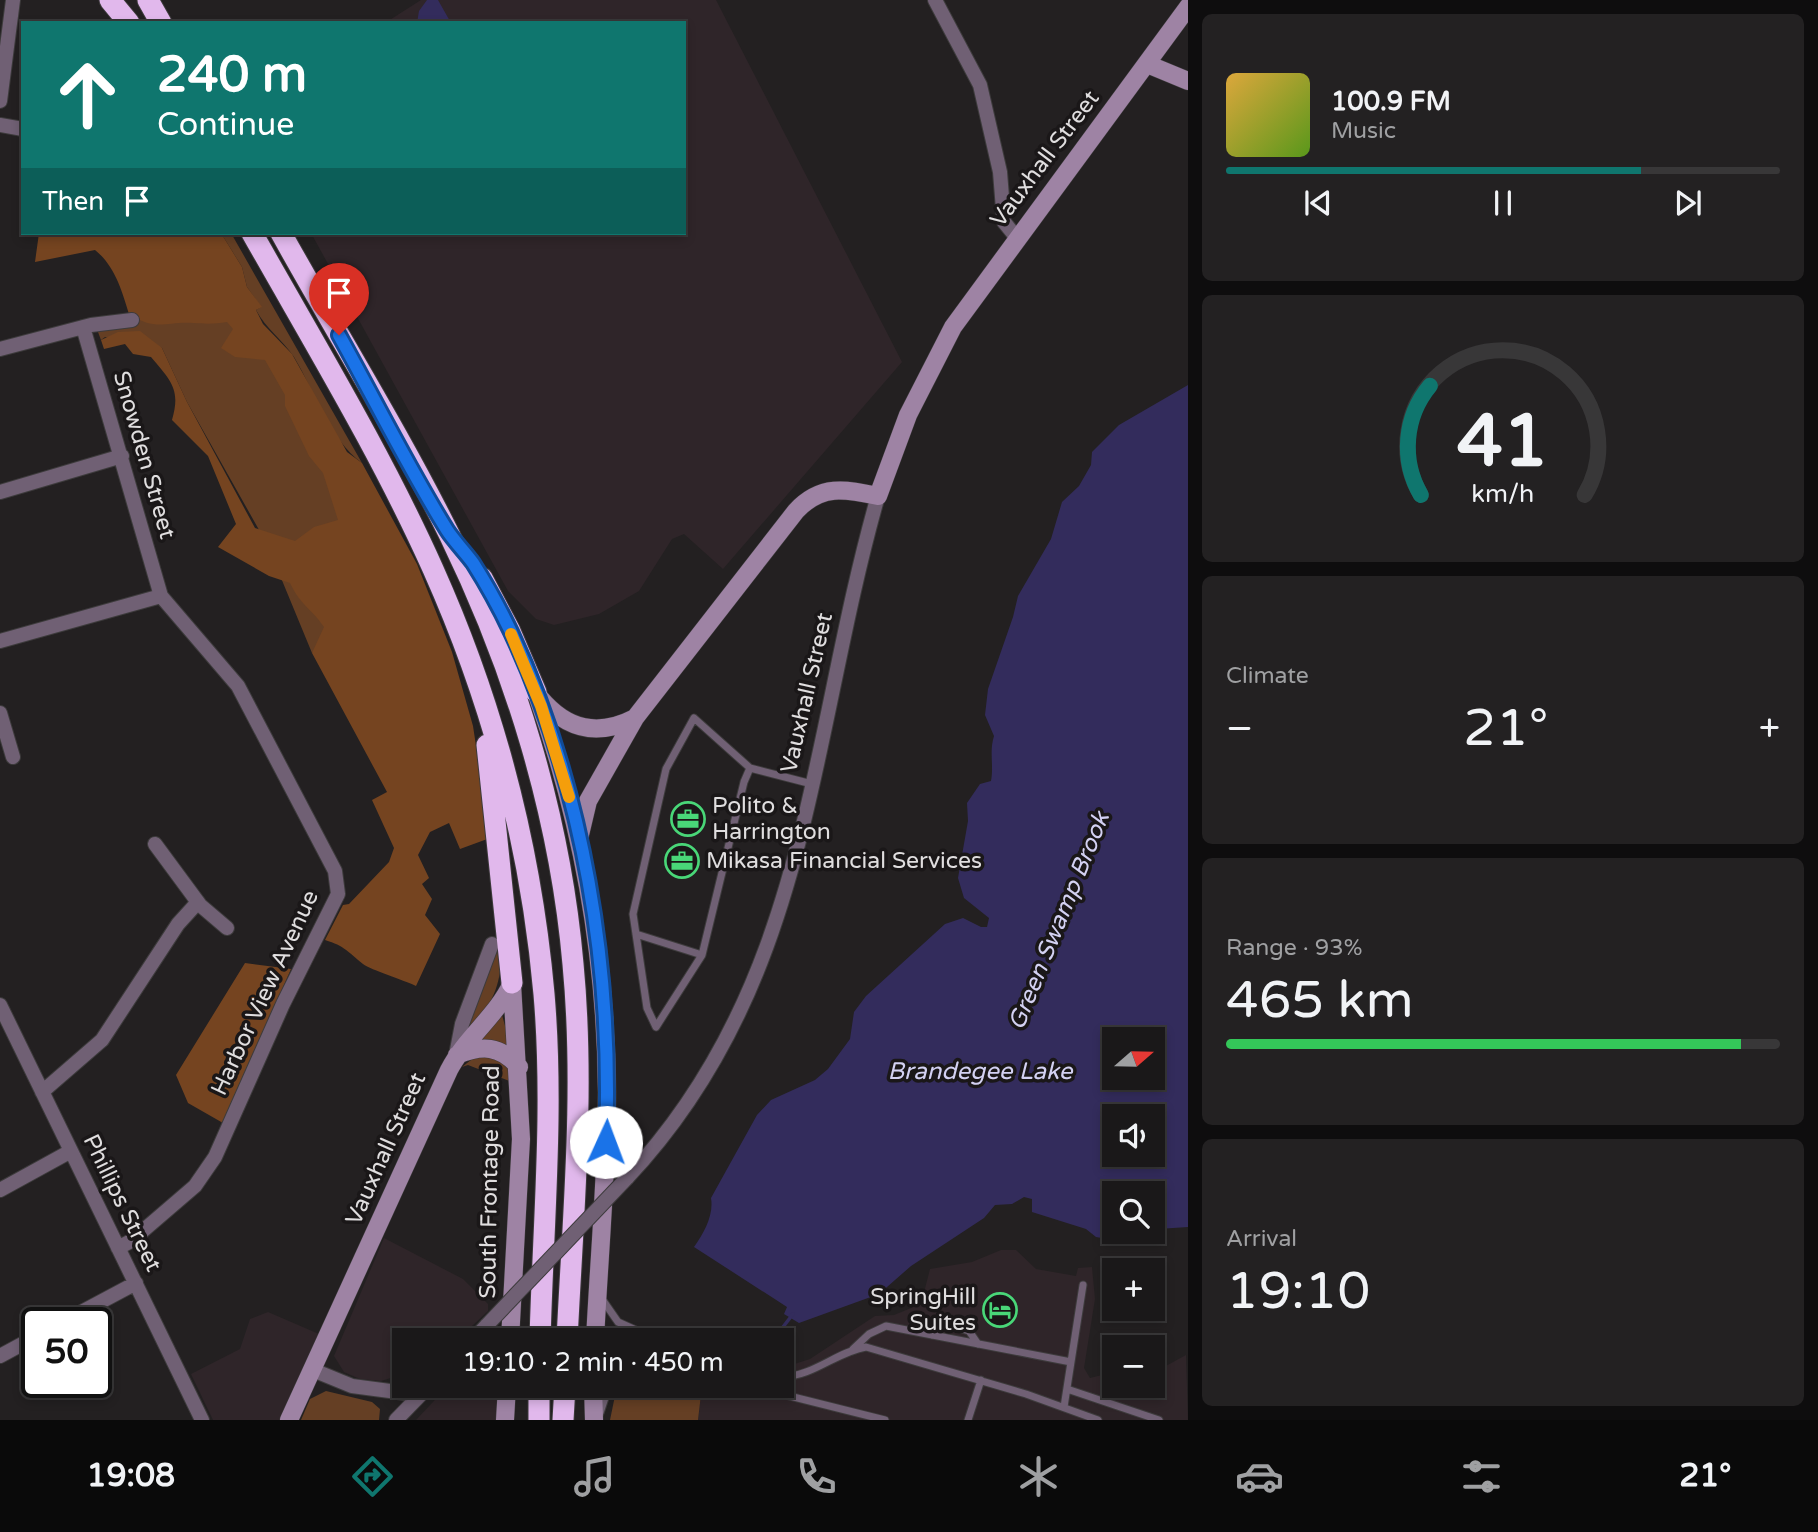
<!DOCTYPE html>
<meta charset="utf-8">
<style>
body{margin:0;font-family:"Varela Round",sans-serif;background:#232122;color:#f1f3f6;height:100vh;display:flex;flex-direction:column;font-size:26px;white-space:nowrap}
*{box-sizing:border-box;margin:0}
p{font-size:23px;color:#9fa0a2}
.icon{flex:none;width:38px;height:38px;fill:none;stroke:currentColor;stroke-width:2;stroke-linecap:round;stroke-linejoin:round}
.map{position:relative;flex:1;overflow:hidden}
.details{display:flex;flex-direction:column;gap:14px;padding:14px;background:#0e0d0e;width:630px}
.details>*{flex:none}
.hud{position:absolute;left:21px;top:21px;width:665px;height:214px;border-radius:0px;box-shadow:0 4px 10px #0003,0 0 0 2px #383738;background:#0f766e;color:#fff;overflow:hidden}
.needle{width:46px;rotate:70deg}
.fabs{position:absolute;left:1102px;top:1027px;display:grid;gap:14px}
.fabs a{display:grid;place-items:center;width:63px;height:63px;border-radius:0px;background:#1a1819;box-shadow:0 4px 10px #0003,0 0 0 2px #383738;font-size:35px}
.speed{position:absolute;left:21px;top:1307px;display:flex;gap:14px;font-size:35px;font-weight:700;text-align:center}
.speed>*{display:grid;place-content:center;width:91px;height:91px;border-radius:50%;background:#1a1819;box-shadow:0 4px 10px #0003,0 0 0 2px #383738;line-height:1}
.speed .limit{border:4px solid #111;border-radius:10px;background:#fff;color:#111}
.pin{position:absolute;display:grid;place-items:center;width:60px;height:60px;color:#fff;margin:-72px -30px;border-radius:50% 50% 50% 0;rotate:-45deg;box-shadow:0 0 7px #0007}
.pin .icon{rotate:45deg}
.me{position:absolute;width:77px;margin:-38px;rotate:2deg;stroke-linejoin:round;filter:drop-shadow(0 0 5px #0008)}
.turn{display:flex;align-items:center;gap:24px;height:147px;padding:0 21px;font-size:32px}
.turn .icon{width:91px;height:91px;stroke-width:2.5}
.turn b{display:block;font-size:49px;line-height:60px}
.then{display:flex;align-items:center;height:66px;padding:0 21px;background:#0003;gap:14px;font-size:26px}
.big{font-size:52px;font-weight:600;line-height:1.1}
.details .card{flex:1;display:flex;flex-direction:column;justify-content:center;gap:10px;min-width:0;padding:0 24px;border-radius:10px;background:#232122}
.details .dial{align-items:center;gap:0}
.dial svg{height:182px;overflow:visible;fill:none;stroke:#383738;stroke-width:7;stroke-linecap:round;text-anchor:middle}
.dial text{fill:#f1f3f6;stroke:none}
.song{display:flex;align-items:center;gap:21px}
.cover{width:84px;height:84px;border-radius:10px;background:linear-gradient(135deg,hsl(40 70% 55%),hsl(90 70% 35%))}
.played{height:7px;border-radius:4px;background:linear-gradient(90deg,#0f766e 75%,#383738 75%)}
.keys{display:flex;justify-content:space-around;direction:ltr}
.heat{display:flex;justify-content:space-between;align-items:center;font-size:38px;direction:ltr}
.charge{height:10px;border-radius:5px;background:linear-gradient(90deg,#34c759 93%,#383738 0)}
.trip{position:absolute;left:392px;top:1328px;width:402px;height:70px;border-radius:0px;background:#1a1819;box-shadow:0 4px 10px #0003,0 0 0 2px #383738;font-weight:600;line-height:70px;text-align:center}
.dock{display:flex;height:112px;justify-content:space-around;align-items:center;background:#0a0a0a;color:#9fa0a2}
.dock .icon{width:49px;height:49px}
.dock .current{color:#0f766e}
.dock b{font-size:32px;color:#f1f3f6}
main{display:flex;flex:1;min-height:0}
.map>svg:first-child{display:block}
</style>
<main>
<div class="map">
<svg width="1188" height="1420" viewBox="0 0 1188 1420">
<rect width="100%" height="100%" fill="#232021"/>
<path fill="#2f2529" d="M421 0H716L902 362 723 569 684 534 672 539 639 591 599 614 554 625 536 619 508 591 311 233H684V23H385Z
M384 1238 463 1279 488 1304V1311L457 1340H404V1374L381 1381 360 1379 344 1372 334 1356Z
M1001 1250H1016L1036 1269 1076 1276 1078 1268 1092 1267 1095 1299 1084 1368 1090 1378 1102 1375 1115 1378V1386H1153V1373L1186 1355 1188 1420H698L702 1386H782V1368L810 1359 875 1316 894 1315 921 1304 930 1269 972 1262Z
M268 1312 319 1334 280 1420H213L191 1374 240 1349 250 1319Z
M448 1386H498L497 1420H416Z"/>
<path fill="#653f24" d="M221 233H231L362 463C329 439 315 392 294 357 283 340 266 329 256 310L261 307 247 287 242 267Z
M234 289 386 594 312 653 267 544 187 402 162 348 105 337 101 340 98 332 129 314Z
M500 916C502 962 506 993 470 1027L466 1023 497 939 495 928Z
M502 1015 511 1047 479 1040Z
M476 1056H498L512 1071V1082L468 1065 462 1067Z
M617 1386H702L698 1420H610Z
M326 1391 372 1402 380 1409 379 1420H301L310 1399Z"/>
<path fill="#754420" d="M39 233H221L242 267 247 287 262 307 256 310 263 324 292 354 347 452 362 463 417 564 452 652 473 726 490 838 460 849 449 823 430 832 418 855 429 878 422 884 432 899 425 915 440 934 416 986C404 980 371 970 363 964 348 952 345 946 325 940L343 905 349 904 389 862 394 848 372 800 387 792 312 653 324 627C311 608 301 606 290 583L269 576 218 547 236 524 208 456 172 420C181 389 171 381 151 357L133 354 125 344 104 349 101 340 118 332 140 331 162 348 187 402 255 528 295 541 314 527 338 520 323 473 309 456 285 406V395L265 360 235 357 221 348 233 329 227 322C215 324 206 324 194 323 165 321 157 332 129 314 122 291 115 266 95 250L35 262Z
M245 963 291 969 223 1123 188 1103 176 1075Z"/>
<path fill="#332c5c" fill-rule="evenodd" d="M427 0H438L451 23H417L419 11Z
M1188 385V1227L1158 1229 1136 1244 1096 1237 1086 1229 1032 1212V1199L1024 1197 1012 1204 995 1205 984 1218 911 1266 879 1294 799 1323 784 1314 787 1307 694 1247C704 1233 714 1215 711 1198L757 1115 771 1100 815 1080 828 1069 850 1039 854 1012 866 996 945 924 963 918 981 927H987L989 918 964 898 958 878 968 821 967 803 980 784 991 781C994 765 989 752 994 736L985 715 988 689 1013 617 1018 596 1051 539 1062 502 1079 486 1091 465 1092 452 1119 425ZM1115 1040H1153V1078H1115ZM1115 1116H1153V1155H1115ZM1115 1194H1153V1232H1115Z"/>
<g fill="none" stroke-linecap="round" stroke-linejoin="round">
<path stroke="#332c5c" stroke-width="3.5" d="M773 1340 793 1314"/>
<g stroke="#3d3b3c" stroke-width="9">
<path id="lane" d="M750 768 744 782 702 955 656 1027 647 1008 633 914 666 769 694 718 750 768 812 784
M636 934 702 955
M602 1299 618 1322 658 1340
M962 1329 969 1331 978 1344
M932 1335 940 1327 948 1326
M853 1349 869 1334 886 1326 1071 1362 1064 1407
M1071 1362 1083 1285
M782 1377C814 1376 836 1352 866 1347L1026 1394 1098 1420
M750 1386 885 1420
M1067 1389 1159 1420
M600 1413 609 1386
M968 1420 981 1380"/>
</g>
<g stroke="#3d3b3c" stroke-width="16">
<path id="street" d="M935 0 980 85 1000 172 1004 222 1017 238
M0 101 13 0
M0 125 23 129
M83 327 161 596 238 686 335 871 338 894 283 1004 215 1157 195 1186 131 1241 118 1248
M0 349 91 325 132 320
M0 492 122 456
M0 641 161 596
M0 713 13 757
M155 844 200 905 227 928
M0 1005 202 1420
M456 1055 462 1024 492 944
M42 1092 102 1040 178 924 198 902
M627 1178C810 984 809 738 878 496
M0 1190 71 1151
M61 1323 136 1283
M473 1340 487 1325
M0 1356 37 1336
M313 1370 352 1386 420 1395
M396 1420 429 1386"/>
</g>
<g stroke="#3d3b3c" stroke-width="19">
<path id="secondary" d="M1147 64 1188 81
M536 692C582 821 606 955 607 1092 607 1174 599 1258 595 1340
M540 698C567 730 598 737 635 718
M579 839 588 801 635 718 796 511C821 484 845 489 878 496L908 415 953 327 1188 7
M457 1055C482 1045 500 1045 519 1067
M510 1340 521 1139 512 984
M593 1386 594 1420
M289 1420 449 1070C466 1037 497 1016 512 983
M505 1420 507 1386"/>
</g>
<g stroke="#3d3b3c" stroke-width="23">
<path id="highway" d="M110 0 129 23
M148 0 161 23
M252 233C314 343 381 453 433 569 493 703 531 848 544 994 554 1110 543 1225 540 1340
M281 233C337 334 399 433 450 536 515 669 560 816 573 964 585 1089 573 1215 567 1340
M482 578 510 631 536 692
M487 745 512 983
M539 1420V1386
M563 1420 565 1386"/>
</g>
<use href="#lane" stroke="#706074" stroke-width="7"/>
<use href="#street" stroke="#706074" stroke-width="14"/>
<use href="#secondary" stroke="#9e83a4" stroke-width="18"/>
<use href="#highway" stroke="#e1b8ec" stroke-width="21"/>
<g stroke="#3d3b3c" stroke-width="16" stroke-linecap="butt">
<path id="street-bridge" d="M487 1325 627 1178"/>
</g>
<use href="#street-bridge" stroke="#706074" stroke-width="14"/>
</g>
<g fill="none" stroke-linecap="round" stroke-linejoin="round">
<g stroke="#114b97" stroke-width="18">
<path id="route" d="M339 335C375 400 408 467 447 530 454 541 465 552 473 563 487 585 500 609 511 632 584 789 613 970 606 1142"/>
</g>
<use href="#route" stroke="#1a73e8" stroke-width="12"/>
<path stroke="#f59e0b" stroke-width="12" d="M511 634 541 706 569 797"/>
</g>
<defs>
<g id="office-ring" transform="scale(1.75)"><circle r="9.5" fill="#1a1718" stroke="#49d778" stroke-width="1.5"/><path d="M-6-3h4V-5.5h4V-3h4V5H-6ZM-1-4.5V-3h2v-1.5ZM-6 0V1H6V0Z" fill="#49d778"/></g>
<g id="hotel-ring" transform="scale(1.75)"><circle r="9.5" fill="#1a1718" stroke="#49d778" stroke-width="1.5"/><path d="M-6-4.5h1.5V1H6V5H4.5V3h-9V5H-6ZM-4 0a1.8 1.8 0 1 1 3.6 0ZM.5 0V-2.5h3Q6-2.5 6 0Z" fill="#49d778"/></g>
</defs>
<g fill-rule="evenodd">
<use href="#office-ring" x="688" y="819"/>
<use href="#office-ring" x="682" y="861"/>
<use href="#hotel-ring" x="1000" y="1310"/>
</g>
<g text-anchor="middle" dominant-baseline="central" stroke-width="7" stroke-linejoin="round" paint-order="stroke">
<g font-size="23" fill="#e0dedf" stroke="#1a1718">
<text transform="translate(1045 159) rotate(-53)">Vauxhall Street</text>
<text transform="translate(144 455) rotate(74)">Snowden Street</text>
<text transform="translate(807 693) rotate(-77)">Vauxhall Street</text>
<text transform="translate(265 993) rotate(-65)">Harbor View Avenue</text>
<text transform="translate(386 1149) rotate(-66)">Vauxhall Street</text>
<text transform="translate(490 1182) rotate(-89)">South Frontage Road</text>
<text transform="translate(122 1203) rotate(64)">Phillips Street</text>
</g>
<g font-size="23" fill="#e0dedf" stroke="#1a1718" text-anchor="start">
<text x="712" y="806">Polito &amp;<tspan x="712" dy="26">Harrington</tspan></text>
<text x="706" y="861">Mikasa Financial Services</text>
<text x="976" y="1297" text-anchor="end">SpringHill<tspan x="976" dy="26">Suites</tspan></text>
</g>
<g font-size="24" font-style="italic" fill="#d3d1f2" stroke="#1a1718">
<text transform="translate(1059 921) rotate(-68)">Green Swamp Brook</text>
<text x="980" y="1071">Brandegee Lake</text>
</g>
</g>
</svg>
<div class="fabs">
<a><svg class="needle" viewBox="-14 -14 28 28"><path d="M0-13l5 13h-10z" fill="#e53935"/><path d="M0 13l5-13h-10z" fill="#9fa0a2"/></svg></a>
<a><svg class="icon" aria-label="sound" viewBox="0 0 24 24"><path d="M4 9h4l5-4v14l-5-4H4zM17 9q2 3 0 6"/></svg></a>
<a><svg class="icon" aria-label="search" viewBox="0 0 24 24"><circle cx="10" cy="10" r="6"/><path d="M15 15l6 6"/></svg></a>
<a>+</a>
<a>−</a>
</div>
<div class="speed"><div class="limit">50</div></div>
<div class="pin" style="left:339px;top:335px;background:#d93025"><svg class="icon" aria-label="arrive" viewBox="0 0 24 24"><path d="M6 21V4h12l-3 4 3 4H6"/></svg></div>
<svg class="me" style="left:606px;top:1142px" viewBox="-20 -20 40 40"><circle r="19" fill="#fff"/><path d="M0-13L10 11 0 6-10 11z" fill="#1a73e8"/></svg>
<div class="trip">19:10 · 2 min · 450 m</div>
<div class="hud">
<div class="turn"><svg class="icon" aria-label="ahead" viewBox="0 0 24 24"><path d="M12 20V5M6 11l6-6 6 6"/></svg><div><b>240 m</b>Continue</div></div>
<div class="then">Then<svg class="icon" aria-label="arrive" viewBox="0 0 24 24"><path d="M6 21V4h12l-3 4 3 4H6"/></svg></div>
</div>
</div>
<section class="details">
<div class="card">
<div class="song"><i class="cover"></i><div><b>100.9 FM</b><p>Music</p></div></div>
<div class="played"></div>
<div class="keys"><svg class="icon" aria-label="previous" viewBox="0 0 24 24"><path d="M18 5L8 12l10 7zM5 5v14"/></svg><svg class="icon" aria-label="pause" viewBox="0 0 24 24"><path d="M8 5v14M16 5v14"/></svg><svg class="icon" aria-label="next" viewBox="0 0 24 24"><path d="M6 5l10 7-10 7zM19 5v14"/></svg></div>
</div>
<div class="card dial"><svg viewBox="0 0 100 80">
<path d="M14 69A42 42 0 1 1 86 69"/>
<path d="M14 69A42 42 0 0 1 18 21" stroke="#0f766e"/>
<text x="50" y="56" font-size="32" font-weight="700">41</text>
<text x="50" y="72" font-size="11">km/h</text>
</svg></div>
<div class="card"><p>Climate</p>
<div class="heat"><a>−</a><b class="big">21°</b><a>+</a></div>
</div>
<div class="card"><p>Range · 93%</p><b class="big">465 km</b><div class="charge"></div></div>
<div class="card"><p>Arrival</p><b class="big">19:10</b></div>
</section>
</main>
<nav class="dock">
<b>19:08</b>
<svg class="icon current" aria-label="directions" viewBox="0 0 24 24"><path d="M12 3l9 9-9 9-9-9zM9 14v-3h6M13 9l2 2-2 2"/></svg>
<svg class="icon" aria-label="music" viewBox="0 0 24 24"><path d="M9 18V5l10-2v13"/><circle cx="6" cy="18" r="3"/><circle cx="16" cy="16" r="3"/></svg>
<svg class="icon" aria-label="phone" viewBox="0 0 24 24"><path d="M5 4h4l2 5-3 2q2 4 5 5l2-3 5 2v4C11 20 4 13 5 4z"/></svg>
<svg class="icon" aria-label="climate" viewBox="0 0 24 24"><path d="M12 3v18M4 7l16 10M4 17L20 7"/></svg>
<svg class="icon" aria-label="car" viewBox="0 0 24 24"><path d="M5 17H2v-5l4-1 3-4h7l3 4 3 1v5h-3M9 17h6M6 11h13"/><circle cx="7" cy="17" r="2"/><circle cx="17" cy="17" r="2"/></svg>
<svg class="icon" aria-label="filters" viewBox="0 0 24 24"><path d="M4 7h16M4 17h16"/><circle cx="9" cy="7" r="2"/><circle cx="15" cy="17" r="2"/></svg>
<b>21°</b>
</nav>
